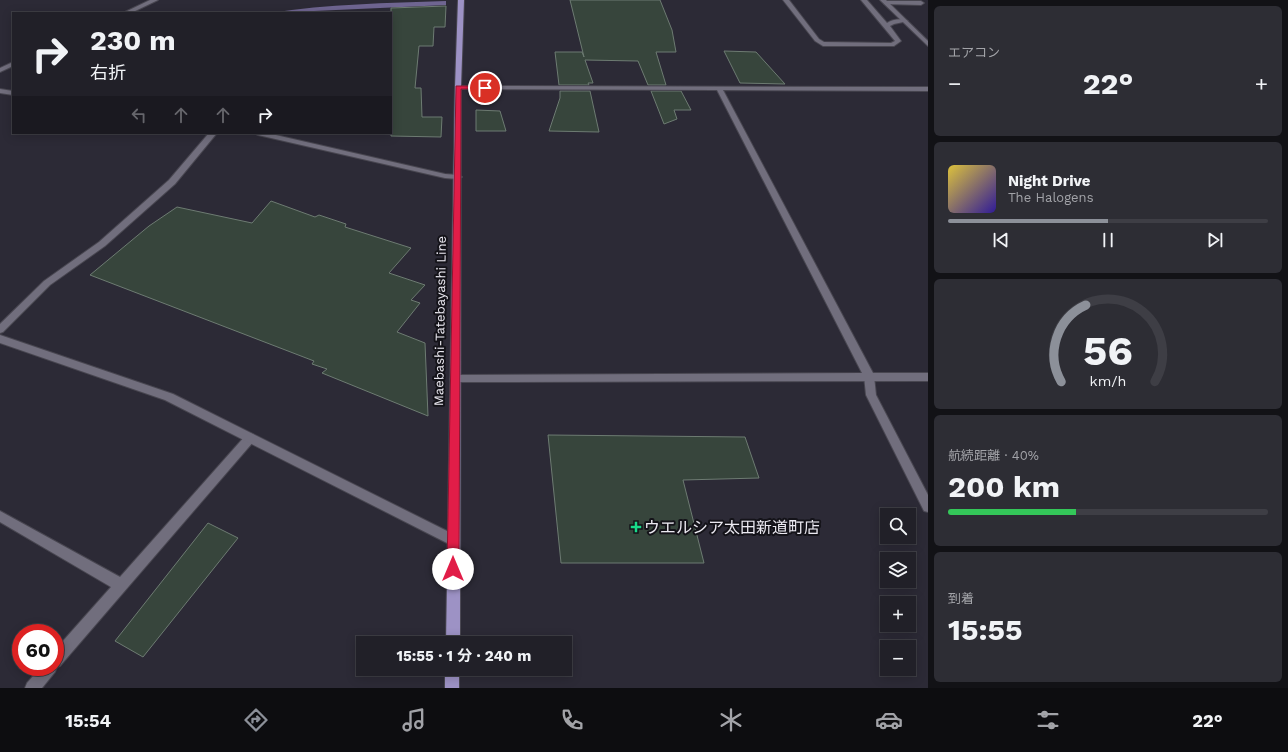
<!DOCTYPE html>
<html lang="ja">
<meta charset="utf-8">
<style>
body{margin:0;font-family:"Work Sans","Noto Sans JP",sans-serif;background:#2d2d34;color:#f1f3f6;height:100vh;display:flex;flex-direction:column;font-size:15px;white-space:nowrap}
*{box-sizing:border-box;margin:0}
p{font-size:13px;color:#a2a3a8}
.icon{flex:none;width:22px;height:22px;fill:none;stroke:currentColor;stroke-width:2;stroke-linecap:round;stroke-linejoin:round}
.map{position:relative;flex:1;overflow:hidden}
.side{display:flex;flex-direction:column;gap:6px;padding:6px;background:#121216;width:360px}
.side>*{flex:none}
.banner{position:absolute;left:12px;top:12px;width:380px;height:122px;border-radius:0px;box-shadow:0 2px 10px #0003,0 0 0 1px #3e3e45;background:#212028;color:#f1f3f6;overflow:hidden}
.fabs{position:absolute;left:880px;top:508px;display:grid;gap:8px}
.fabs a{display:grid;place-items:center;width:36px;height:36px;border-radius:0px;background:#212028;box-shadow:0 2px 10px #0003,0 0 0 1px #3e3e45;font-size:20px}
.speed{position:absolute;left:12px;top:624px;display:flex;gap:8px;font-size:20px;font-weight:700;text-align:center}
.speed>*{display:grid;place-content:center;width:52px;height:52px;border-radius:50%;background:#212028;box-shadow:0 2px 10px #0003,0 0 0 1px #3e3e45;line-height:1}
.speed .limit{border:6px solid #d22;background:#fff;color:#111}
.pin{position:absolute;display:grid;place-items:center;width:34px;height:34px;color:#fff;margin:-17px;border:2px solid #fff;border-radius:50%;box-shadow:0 1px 4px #0007}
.me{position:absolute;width:44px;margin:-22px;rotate:0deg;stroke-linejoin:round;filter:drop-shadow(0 0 3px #0008)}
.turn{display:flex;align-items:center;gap:14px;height:84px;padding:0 12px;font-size:18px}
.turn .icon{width:52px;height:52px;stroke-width:2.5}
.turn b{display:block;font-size:28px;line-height:34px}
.lanes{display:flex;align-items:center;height:38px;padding:0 12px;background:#0003;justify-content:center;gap:20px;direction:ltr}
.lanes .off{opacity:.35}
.big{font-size:30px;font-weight:700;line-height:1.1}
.side .tile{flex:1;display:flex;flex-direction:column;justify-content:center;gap:6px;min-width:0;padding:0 14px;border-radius:6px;background:#2d2d34}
.side .dial{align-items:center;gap:0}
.dial svg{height:104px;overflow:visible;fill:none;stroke:#3e3e45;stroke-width:7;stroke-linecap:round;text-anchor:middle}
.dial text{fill:#f1f3f6;stroke:none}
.song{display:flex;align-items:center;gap:12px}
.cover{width:48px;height:48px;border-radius:6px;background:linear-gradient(135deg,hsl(50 70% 55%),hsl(250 70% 35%))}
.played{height:4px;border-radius:2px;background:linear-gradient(90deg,#8c9099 50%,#3e3e45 50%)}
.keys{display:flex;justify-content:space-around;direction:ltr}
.heat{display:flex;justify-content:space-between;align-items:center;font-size:22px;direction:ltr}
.charge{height:6px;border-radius:3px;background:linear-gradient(90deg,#34c759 40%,#3e3e45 0)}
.trip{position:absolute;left:356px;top:636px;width:216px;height:40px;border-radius:0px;background:#212028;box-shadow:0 2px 10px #0003,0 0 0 1px #3e3e45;font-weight:700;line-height:40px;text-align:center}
.dock{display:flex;height:64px;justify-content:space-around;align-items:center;background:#0d0d10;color:#a2a3a8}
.dock .icon{width:28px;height:28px}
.dock .current{color:#8c9099}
.dock b{font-size:18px;color:#f1f3f6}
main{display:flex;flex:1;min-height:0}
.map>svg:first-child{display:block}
</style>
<main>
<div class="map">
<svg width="928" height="688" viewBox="0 0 928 688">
<rect width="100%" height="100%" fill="#2c2a36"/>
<path fill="#6f6591" d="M446 1V5L270 13C328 4 387 3 446 1Z"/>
<path fill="#37453c" stroke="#6d7b72" d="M570 0H660L672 30 676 52H656L666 85H648L638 61 585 60 593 83H588L589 85H559L555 52H582L584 57Z
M446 6 445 27H434L433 46H419L415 88H421L422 117H442L441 137 391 136V8Z
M724 51 756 52 785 84 740 83Z
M560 91H590L599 132 549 131 560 98Z
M651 91H681L691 110H674L677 119 664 124Z
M476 110 500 111 506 131H476Z
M271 201 315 217 319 215 346 224 345 227 411 248 389 273 425 285 411 300 420 303 397 332 425 343 428 416 322 373 327 369 312 364 314 361 90 275 149 226 177 207 252 223Z
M548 435 745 437 759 478 683 480 704 563H561Z
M208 523 238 538 143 657 115 641Z"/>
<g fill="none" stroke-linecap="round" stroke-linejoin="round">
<g stroke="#484650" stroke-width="2">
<path id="service" d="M783 0H789L819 39 824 42 891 43 895 41 861 0H867L887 23C892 19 903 18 908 21L894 24 890 26 901 41 894 46H823L815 41Z
M886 1H921L924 3 921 5 884 4V2Z
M869 372 873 373 874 376 876 395 928 495V512L924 511 866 395 864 376 865 373Z
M250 433 254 435 256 438 254 441 60 666 57 667 55 672 42 688H25L27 683 41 667H55V650L111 587 0 522V511L120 577 246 435Z"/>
</g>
<g stroke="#484650" stroke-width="2">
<path id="minor" d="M880 0H886L928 41V46Z
M456 86 928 87V91L723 90 873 373H928V381L451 382 450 379 451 376 455 375 862 373 717 90 458 89 456 88Z
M0 89 13 91V95L0 93Z
M209 133H217L175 184 105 246 50 285 3 332 0 333V324L44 281 99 242 169 180Z
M254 133H267L445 174 458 175 462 177 458 179 445 178 258 135Z
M0 335 173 394 457 536 459 540 457 544 453 546 449 544 165 400 0 343Z"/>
</g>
<g stroke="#484650" stroke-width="2">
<path id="tertiary" d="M150 0H158L131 13H123Z
M13 62V66L0 72V68Z"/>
</g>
<g stroke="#484650" stroke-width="2">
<path id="primary" d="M458 0H464L461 87 460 643H446L455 87Z
M445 669H459V688H445Z"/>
</g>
<use href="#service" fill="#716e7d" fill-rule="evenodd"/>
<use href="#minor" fill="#716e7d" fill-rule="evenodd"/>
<use href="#tertiary" fill="#716e7d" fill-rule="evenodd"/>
<use href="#primary" fill="#9d92c5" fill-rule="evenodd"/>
</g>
<path fill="#e11d48" stroke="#92132f" d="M456 86H485L488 88 485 89H461L459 569 457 573 453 575 449 573 447 569Z"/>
<path fill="#19d989" stroke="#141319" stroke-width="1.5" d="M634 521h4v4h4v4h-4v4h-4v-4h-4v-4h4z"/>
<g text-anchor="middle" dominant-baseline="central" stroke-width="4" stroke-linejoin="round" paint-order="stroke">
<g font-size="13" fill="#ebe9f1" stroke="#141319">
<text transform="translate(440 321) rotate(-89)">Maebashi-Tatebayashi Line</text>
</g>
<g font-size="16" fill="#ebe9f1" stroke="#141319" text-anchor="start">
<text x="644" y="527">ウエルシア太田新道町店</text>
</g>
</g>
</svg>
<div class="fabs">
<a><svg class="icon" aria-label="search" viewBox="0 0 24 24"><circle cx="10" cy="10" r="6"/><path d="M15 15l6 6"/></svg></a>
<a><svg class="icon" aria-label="layers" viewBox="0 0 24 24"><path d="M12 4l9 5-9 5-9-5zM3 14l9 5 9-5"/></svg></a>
<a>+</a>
<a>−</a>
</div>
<div class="speed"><div class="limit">60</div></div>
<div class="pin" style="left:485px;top:88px;background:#d93025"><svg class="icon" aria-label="arrive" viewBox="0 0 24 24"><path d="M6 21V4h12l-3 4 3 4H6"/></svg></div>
<svg class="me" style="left:453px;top:569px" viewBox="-20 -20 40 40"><circle r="19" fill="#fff"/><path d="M0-13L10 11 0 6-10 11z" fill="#e11d48"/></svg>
<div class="trip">15:55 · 1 分 · 240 m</div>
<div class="banner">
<div class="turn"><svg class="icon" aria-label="right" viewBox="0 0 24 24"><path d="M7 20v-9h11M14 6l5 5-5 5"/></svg><div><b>230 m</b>右折</div></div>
<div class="lanes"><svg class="icon off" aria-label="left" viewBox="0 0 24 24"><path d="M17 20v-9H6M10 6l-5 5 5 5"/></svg><svg class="icon off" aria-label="ahead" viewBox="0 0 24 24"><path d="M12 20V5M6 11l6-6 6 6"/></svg><svg class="icon off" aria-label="ahead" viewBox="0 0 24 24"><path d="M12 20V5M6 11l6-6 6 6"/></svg><svg class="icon" aria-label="right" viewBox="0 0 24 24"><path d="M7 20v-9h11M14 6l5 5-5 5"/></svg></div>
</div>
</div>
<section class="side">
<div class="tile"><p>エアコン</p>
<div class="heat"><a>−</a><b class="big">22°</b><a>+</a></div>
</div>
<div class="tile">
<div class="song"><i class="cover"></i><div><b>Night Drive</b><p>The Halogens</p></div></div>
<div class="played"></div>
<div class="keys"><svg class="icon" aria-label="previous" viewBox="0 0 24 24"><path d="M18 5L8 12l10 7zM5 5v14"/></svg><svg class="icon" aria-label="pause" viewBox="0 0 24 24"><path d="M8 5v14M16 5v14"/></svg><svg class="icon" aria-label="next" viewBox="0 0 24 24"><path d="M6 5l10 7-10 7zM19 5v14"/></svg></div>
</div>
<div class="tile dial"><svg viewBox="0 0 100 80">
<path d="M14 69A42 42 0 1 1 86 69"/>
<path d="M14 69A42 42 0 0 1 33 10" stroke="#8c9099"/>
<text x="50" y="56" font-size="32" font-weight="700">56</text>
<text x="50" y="72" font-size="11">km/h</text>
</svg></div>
<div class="tile"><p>航続距離 · 40%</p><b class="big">200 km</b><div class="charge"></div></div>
<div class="tile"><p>到着</p><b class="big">15:55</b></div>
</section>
</main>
<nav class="dock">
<b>15:54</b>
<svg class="icon current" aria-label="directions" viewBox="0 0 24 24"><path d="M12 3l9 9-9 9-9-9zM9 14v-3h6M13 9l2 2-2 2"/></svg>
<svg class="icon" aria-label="music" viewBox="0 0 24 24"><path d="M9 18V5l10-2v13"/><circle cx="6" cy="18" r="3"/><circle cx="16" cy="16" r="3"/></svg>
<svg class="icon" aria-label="phone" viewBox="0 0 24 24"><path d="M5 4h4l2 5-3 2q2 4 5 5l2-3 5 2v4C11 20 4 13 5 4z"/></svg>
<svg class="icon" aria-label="climate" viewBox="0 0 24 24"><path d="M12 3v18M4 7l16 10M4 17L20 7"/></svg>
<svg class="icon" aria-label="car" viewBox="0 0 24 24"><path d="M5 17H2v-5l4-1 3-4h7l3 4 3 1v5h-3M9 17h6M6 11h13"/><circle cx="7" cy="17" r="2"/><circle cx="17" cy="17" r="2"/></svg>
<svg class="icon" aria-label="filters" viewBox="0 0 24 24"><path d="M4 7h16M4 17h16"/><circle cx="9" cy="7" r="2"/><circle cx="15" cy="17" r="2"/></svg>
<b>22°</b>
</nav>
